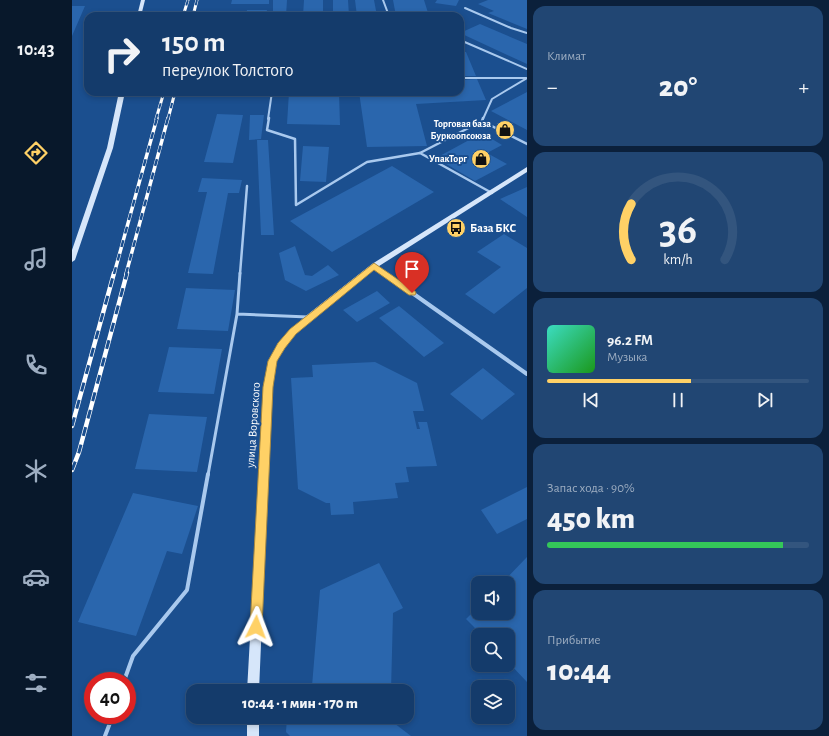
<!DOCTYPE html>
<html lang="ru">
<meta charset="utf-8">
<style>
body{margin:0;font-family:"Alegreya Sans",sans-serif;background:#214673;color:#f1f3f6;height:100vh;display:flex;flex-direction:column;font-size:15px;white-space:nowrap}
*{box-sizing:border-box;margin:0}
p{font-size:13px;color:#9dadc1}
.icon{flex:none;width:22px;height:22px;fill:none;stroke:currentColor;stroke-width:2;stroke-linecap:round;stroke-linejoin:round}
.map{position:relative;flex:1;overflow:hidden}
.drawer{display:flex;flex-direction:column;gap:6px;padding:6px;background:#0b203b;width:302px}
.drawer>*{flex:none}
.banner{position:absolute;left:12px;top:12px;width:380px;height:84px;border-radius:12px;box-shadow:0 2px 6px #0003,0 0 0 1px #33557e;background:#143b6b;color:#f1f3f6;overflow:hidden}
.buttons{position:absolute;left:399px;top:576px;display:grid;gap:8px}
.buttons a{display:grid;place-items:center;width:44px;height:44px;border-radius:8px;background:#143b6b;box-shadow:0 2px 6px #0003,0 0 0 1px #33557e;font-size:20px}
.speed{position:absolute;left:12px;top:672px;display:flex;gap:8px;font-size:20px;font-weight:700;text-align:center}
.speed>*{display:grid;place-content:center;width:52px;height:52px;border-radius:50%;background:#143b6b;box-shadow:0 2px 6px #0003,0 0 0 1px #33557e;line-height:1}
.speed .limit{border:6px solid #d22;background:#fff;color:#111}
.pin{position:absolute;display:grid;place-items:center;width:34px;height:34px;color:#fff;margin:-41px -17px;border-radius:50% 50% 50% 0;rotate:-45deg;box-shadow:0 0 4px #0007}
.pin .icon{rotate:45deg}
.me{position:absolute;width:44px;margin:-22px;rotate:3deg;stroke-linejoin:round;filter:drop-shadow(0 0 3px #0008)}
.turn{display:flex;align-items:center;gap:14px;height:84px;padding:0 12px;font-size:18px}
.turn .icon{width:52px;height:52px;stroke-width:2.5}
.turn b{display:block;font-size:28px;line-height:34px}
.big{font-size:30px;font-weight:800;line-height:1.1}
.drawer .tile{flex:1;display:flex;flex-direction:column;justify-content:center;gap:6px;min-width:0;padding:0 14px;border-radius:12px;background:#214673}
.drawer .dial{align-items:center;gap:0}
.dial svg{height:104px;overflow:visible;fill:none;stroke:#33557e;stroke-width:7;stroke-linecap:round;text-anchor:middle}
.dial text{fill:#f1f3f6;stroke:none}
.song{display:flex;align-items:center;gap:12px}
.cover{width:48px;height:48px;border-radius:6px;background:linear-gradient(135deg,hsl(170 70% 55%),hsl(120 70% 35%))}
.played{height:4px;border-radius:2px;background:linear-gradient(90deg,#ffd166 55%,#33557e 55%)}
.keys{display:flex;justify-content:space-around;direction:ltr}
.heat{display:flex;justify-content:space-between;align-items:center;font-size:22px;direction:ltr}
.charge{height:6px;border-radius:3px;background:linear-gradient(90deg,#34c759 90%,#33557e 0)}
.trip{position:absolute;left:114px;top:684px;width:228px;height:40px;border-radius:12px;background:#143b6b;box-shadow:0 2px 6px #0003,0 0 0 1px #33557e;font-weight:800;line-height:40px;text-align:center}
main{display:flex;flex:1;min-height:0}
.tabs{display:flex;flex-direction:column;width:72px;justify-content:space-around;align-items:center;background:#08182b;color:#9dadc1}
.tabs .icon{width:28px;height:28px}
.tabs .current{color:#ffd166}
.tabs b{font-size:18px;color:#f1f3f6}
.map>svg:first-child{display:block}
</style>
<main>
<nav class="tabs">
<b>10:43</b>
<svg class="icon current" aria-label="directions" viewBox="0 0 24 24"><path d="M12 3l9 9-9 9-9-9zM9 14v-3h6M13 9l2 2-2 2"/></svg>
<svg class="icon" aria-label="music" viewBox="0 0 24 24"><path d="M9 18V5l10-2v13"/><circle cx="6" cy="18" r="3"/><circle cx="16" cy="16" r="3"/></svg>
<svg class="icon" aria-label="phone" viewBox="0 0 24 24"><path d="M5 4h4l2 5-3 2q2 4 5 5l2-3 5 2v4C11 20 4 13 5 4z"/></svg>
<svg class="icon" aria-label="climate" viewBox="0 0 24 24"><path d="M12 3v18M4 7l16 10M4 17L20 7"/></svg>
<svg class="icon" aria-label="car" viewBox="0 0 24 24"><path d="M5 17H2v-5l4-1 3-4h7l3 4 3 1v5h-3M9 17h6M6 11h13"/><circle cx="7" cy="17" r="2"/><circle cx="17" cy="17" r="2"/></svg>
<svg class="icon" aria-label="filters" viewBox="0 0 24 24"><path d="M4 7h16M4 17h16"/><circle cx="9" cy="7" r="2"/><circle cx="15" cy="17" r="2"/></svg>
</nav>
<div class="map">
<svg width="455" height="736" viewBox="0 0 455 736">
<rect width="100%" height="100%" fill="#1b4f8f"/>
<path fill="#2a66ad" d="M160 0H197V4H159Z
M201 0H215L214 16H201Z
M232 0H251V16H231Z
M261 0H276L277 16H261Z
M283 0H302L305 16H285Z
M321 0H352L357 16H324Z
M365 0H387L384 6 363 3Z
M416 0H455V29L416 13 422 11 406 4Z
M0 6H13L0 36Z
M175 10H195L194 16H174Z
M408 24 455 44V64L388 33Z
M388 52H394L404 76H388Z
M405 79 414 100 344 104 355 146 295 147 287 92H388V80Z
M217 92H267L268 125 215 124Z
M455 92V130L419 111Z
M145 114 171 115 161 163 132 162Z
M178 115H192L189 139 177 140Z
M410 133 430 145 415 153 435 164 403 181 364 158Z
M185 140H196L202 235H189Z
M231 146 257 147 254 182 228 181Z
M320 166 362 192 260 252 218 221Z
M130 178 170 180 167 193H156L141 274 116 273 135 192H126Z
M455 187V217L428 199Z
M432 234 455 248V288L422 314 393 294 429 267 405 252Z
M223 246 233 275 240 276 256 265 267 275 234 291 213 280 207 253Z
M114 288 163 290 156 331 105 329Z
M305 291 318 303 285 322 271 310Z
M327 306 372 343 352 357 307 318Z
M97 347 150 349 142 394 86 392Z
M303 362 345 383 352 411H341L345 429H348L346 422H355L365 466 334 467 337 482 323 483 326 498 281 502 282 514 259 515 258 503H254L226 489 219 378 241 377 240 365Z
M411 368 443 394 410 420 378 394Z
M77 414 135 417 125 472 63 469Z
M455 487V519L425 534 409 510Z
M61 493 126 506 110 554 95 551 64 636 6 622Z
M455 557V682L436 662V635H410L394 619 406 607V613H436V583H430Z
M307 563 331 608 321 613 319 691H218L219 683 240 686 248 590Z
M215 717H319L318 720 339 736H218L214 732Z"/>
<g fill="none" stroke-linecap="round" stroke-linejoin="round">
<path stroke="#a9c9ee" stroke-width="2" d="M311 0 317 16
M393 8 439 28 455 33
M388 40 455 69
M388 78H454
M196 119 200 92
M411 119 420 99 455 78"/>
<path stroke="#a9c9ee" stroke-width="2.5" d="M197 118 195 130 223 139 224 205 295 162 348 153 410 121 411 118
M410 121 455 144
M348 153 420 193
M168 274 175 186"/>
<path stroke="#a9c9ee" stroke-width="3" d="M165 314 168 273
M136 475 165 314 236 317"/>
<path stroke="#a9c9ee" stroke-width="4" d="M52 681 61 656 115 590 136 474
M33 736 41 715"/>
<path stroke="#a9c9ee" stroke-width="3" d="M302 266 314 274"/>
<path stroke="#a9c9ee" stroke-width="4" d="M312 273 455 374"/>
<path fill="#d6e6fa" fill-rule="evenodd" d="M69 0H73L69 16H65Z
M47 92H53L41 148 3 260 0 262V250L35 148Z
M455 167V172L304 268 241 319 224 334 212 347 205 361 200 387 187 691H175L192 387 197 361 206 343 218 330 235 315 300 264Z
M175 717H187V736H175Z"/>
<g stroke="#fff" stroke-width="3">
<path id="rail-far2" d="M111 16 116 0
M121 16 125 0
M84 119 92 92
M96 119 103 92"/>
</g>
<g stroke="#fff" stroke-width="3.5">
<path id="rail-far1" d="M42 274 85 118
M54 274 96 118"/>
</g>
<g stroke="#fff" stroke-width="4.5">
<path id="rail" d="M0 426 42 273
M0 470 7 452 55 273"/>
</g>
<use href="#rail-far2" stroke="#1b4f8f" stroke-width="2" stroke-dasharray="5.5" stroke-linecap="butt"/>
<use href="#rail-far1" stroke="#1b4f8f" stroke-width="2.5" stroke-dasharray="7" stroke-linecap="butt"/>
<use href="#rail" stroke="#1b4f8f" stroke-width="3" stroke-dasharray="9" stroke-linecap="butt"/>
</g>
<path fill="#ffd166" stroke="#a68842" d="M302 263 343 291 344 293 343 295H337L302 270 224 334 213 348 205 361 201 387 190 627 189 631 184 633 180 631 178 627 191 387 196 361 206 343 218 329Z"/>
<defs>
<g id="shop-disc" transform="scale(1)"><circle r="9.5" fill="#ffd166" stroke="#1b4f8f"/><path d="M-5-2.5h2.3a2.7 3.5 0 0 1 5.4 0H5L5.5 6h-11ZM-1.5-2.5h3a1.5 2.3 0 0 0-3 0Z" fill="#111"/></g>
<g id="bus-disc" transform="scale(1)"><circle r="9.5" fill="#ffd166" stroke="#1b4f8f"/><path d="M-5-6H5V4H4V6H2V4H-2V6H-4V4H-5ZM-3.5-4V0h7V-4ZM-3.5 1.2v1.5H-2V1.2ZM2 1.2v1.5H3.5V1.2Z" fill="#111"/></g>
</defs>
<g fill-rule="evenodd">
<use href="#shop-disc" x="433" y="130"/>
<use href="#shop-disc" x="409" y="159"/>
<use href="#bus-disc" x="384" y="228"/>
</g>
<g text-anchor="middle" dominant-baseline="central" stroke-width="4" stroke-linejoin="round" paint-order="stroke">
<g font-size="10" font-weight="bold" fill="#fff" stroke="#1b4f8f" text-anchor="end">
<text x="419" y="124">Торговая база<tspan x="419" dy="12">Буркоопсоюза</tspan></text>
<text x="395" y="159">УпакТорг</text>
</g>
<g font-size="12" font-weight="bold" fill="#fff" stroke="#1b4f8f" text-anchor="start">
<text x="398" y="228">База БКС</text>
</g>
<g font-size="12" fill="#fff" stroke="#1b4f8f">
<text transform="translate(181 425) rotate(-86)">улица Воровского</text>
</g>
</g>
</svg>
<div class="buttons">
<a><svg class="icon" aria-label="sound" viewBox="0 0 24 24"><path d="M4 9h4l5-4v14l-5-4H4zM17 9q2 3 0 6"/></svg></a>
<a><svg class="icon" aria-label="search" viewBox="0 0 24 24"><circle cx="10" cy="10" r="6"/><path d="M15 15l6 6"/></svg></a>
<a><svg class="icon" aria-label="layers" viewBox="0 0 24 24"><path d="M12 4l9 5-9 5-9-5zM3 14l9 5 9-5"/></svg></a>
</div>
<div class="speed"><div class="limit">40</div></div>
<div class="pin" style="left:340px;top:293px;background:#d93025"><svg class="icon" aria-label="arrive" viewBox="0 0 24 24"><path d="M6 21V4h12l-3 4 3 4H6"/></svg></div>
<svg class="me" style="left:184px;top:627px" viewBox="-20 -20 40 40"><path d="M0-17L14 15 0 8-14 15z" fill="#ffd166" stroke="#fff" stroke-width="4"/></svg>
<div class="trip">10:44 · 1 мин · 170 m</div>
<div class="banner">
<div class="turn"><svg class="icon" aria-label="right" viewBox="0 0 24 24"><path d="M7 20v-9h11M14 6l5 5-5 5"/></svg><div><b>150 m</b>переулок Толстого</div></div>
</div>
</div>
<section class="drawer">
<div class="tile"><p>Климат</p>
<div class="heat"><a>−</a><b class="big">20°</b><a>+</a></div>
</div>
<div class="tile dial"><svg viewBox="0 0 100 80">
<path d="M14 69A42 42 0 1 1 86 69"/>
<path d="M14 69A42 42 0 0 1 14 26" stroke="#ffd166"/>
<text x="50" y="56" font-size="32" font-weight="700">36</text>
<text x="50" y="72" font-size="11">km/h</text>
</svg></div>
<div class="tile">
<div class="song"><i class="cover"></i><div><b>96.2 FM</b><p>Музыка</p></div></div>
<div class="played"></div>
<div class="keys"><svg class="icon" aria-label="previous" viewBox="0 0 24 24"><path d="M18 5L8 12l10 7zM5 5v14"/></svg><svg class="icon" aria-label="pause" viewBox="0 0 24 24"><path d="M8 5v14M16 5v14"/></svg><svg class="icon" aria-label="next" viewBox="0 0 24 24"><path d="M6 5l10 7-10 7zM19 5v14"/></svg></div>
</div>
<div class="tile"><p>Запас хода · 90%</p><b class="big">450 km</b><div class="charge"></div></div>
<div class="tile"><p>Прибытие</p><b class="big">10:44</b></div>
</section>
</main>
